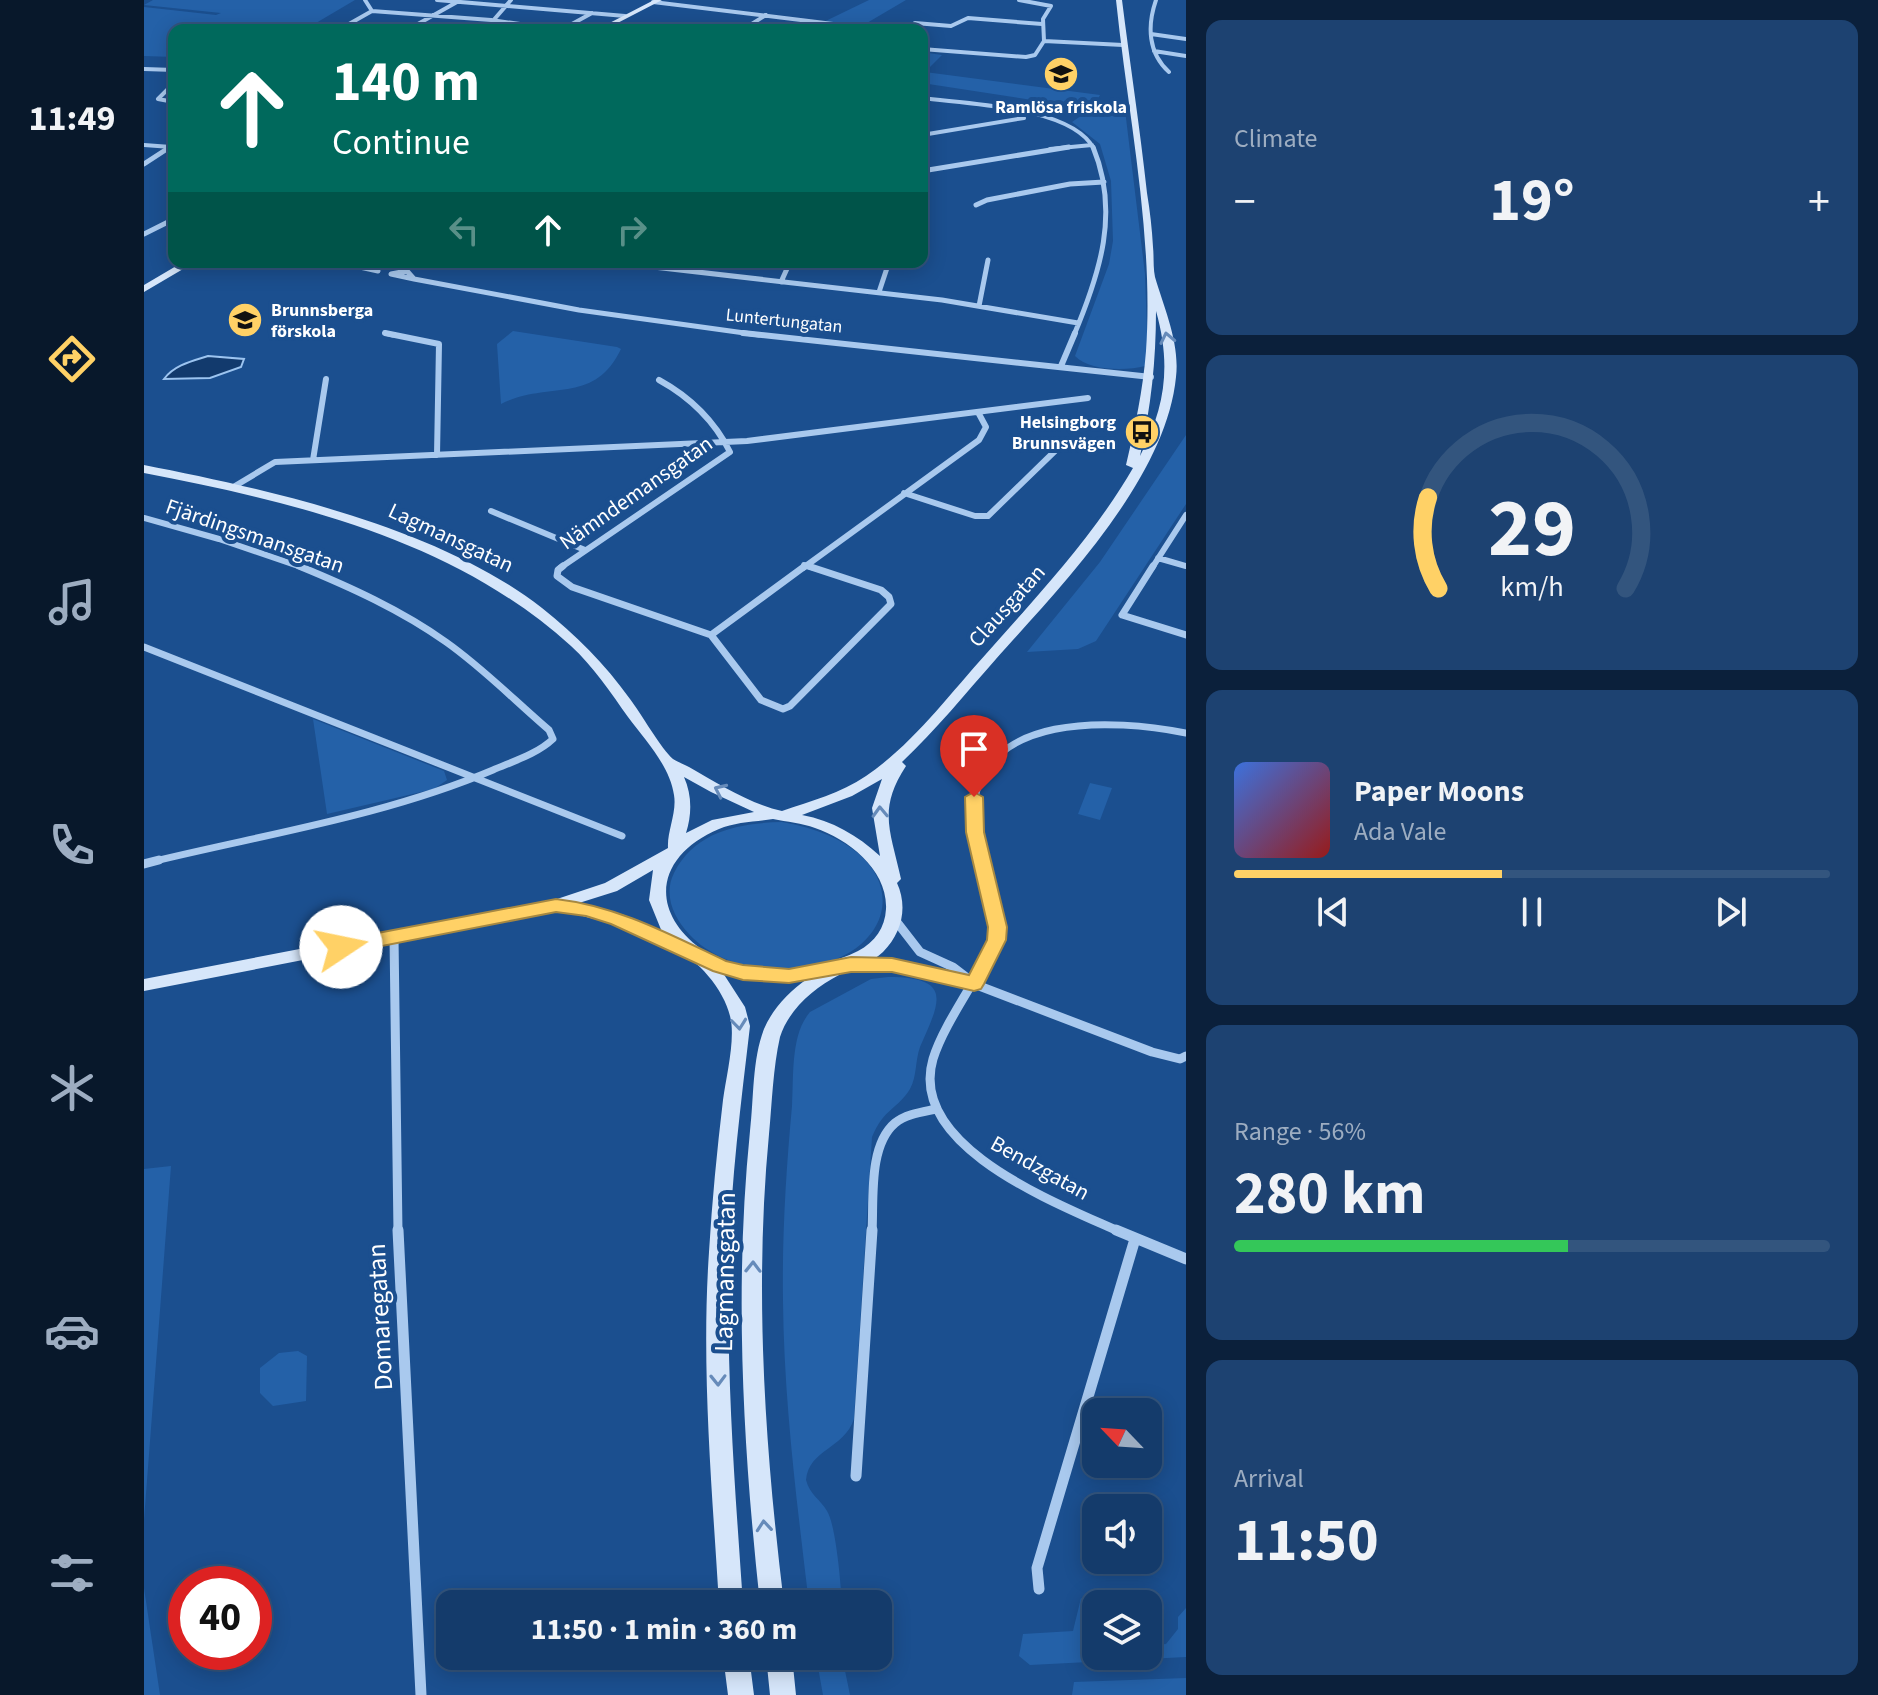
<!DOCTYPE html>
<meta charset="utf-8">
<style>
body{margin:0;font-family:"Source Sans 3",sans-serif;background:#1d4271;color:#f1f3f6;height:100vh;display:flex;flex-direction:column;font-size:30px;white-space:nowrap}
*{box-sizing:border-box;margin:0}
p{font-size:26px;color:#9dadc1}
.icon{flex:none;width:44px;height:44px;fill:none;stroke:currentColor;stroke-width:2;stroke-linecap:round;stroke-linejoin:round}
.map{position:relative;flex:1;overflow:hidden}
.panel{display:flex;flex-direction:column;gap:20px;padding:20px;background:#0b203b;width:692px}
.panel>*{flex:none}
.guide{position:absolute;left:24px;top:24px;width:760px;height:244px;border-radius:16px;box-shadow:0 4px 20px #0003,0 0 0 2px #33557e;background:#00695c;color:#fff;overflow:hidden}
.needle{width:52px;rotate:295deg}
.controls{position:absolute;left:938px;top:1398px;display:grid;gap:16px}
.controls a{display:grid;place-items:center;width:80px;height:80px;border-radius:16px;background:#143b6b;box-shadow:0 4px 20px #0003,0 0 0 2px #33557e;font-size:40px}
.speed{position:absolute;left:24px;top:1566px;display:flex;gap:16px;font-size:40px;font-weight:700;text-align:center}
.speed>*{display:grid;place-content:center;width:104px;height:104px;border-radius:50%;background:#143b6b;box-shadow:0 4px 20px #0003,0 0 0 2px #33557e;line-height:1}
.speed .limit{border:12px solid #d22;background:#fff;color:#111}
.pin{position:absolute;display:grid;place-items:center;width:68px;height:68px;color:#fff;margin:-82px -34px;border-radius:50% 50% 50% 0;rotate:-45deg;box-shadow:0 0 8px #0007}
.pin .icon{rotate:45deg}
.me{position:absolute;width:88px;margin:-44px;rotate:79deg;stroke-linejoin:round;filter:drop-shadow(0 0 6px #0008)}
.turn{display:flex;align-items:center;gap:28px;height:168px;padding:0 32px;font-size:36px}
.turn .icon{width:104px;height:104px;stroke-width:2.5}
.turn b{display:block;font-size:56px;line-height:68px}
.lanes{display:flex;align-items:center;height:76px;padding:0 32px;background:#0003;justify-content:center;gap:40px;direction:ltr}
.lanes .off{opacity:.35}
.big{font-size:60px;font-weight:700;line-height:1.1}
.panel .tile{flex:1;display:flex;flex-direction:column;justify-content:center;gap:12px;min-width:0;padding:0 28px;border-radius:16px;background:#1d4271}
.panel .dial{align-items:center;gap:0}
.dial svg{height:208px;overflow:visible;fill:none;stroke:#33557e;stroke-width:7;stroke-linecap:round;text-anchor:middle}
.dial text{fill:#f1f3f6;stroke:none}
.song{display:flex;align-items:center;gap:24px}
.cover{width:96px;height:96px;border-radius:12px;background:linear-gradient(135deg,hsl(220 70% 55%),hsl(0 70% 35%))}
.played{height:8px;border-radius:4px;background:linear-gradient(90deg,#ffd166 45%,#33557e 45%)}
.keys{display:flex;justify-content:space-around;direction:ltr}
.heat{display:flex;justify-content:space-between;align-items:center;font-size:44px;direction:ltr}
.charge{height:12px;border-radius:6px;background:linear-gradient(90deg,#34c759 56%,#33557e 0)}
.trip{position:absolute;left:292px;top:1590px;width:456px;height:80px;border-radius:16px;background:#143b6b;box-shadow:0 4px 20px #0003,0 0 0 2px #33557e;font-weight:700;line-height:80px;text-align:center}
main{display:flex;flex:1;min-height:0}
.menu{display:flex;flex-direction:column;width:144px;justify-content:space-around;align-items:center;background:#08182b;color:#9dadc1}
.menu .icon{width:56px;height:56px}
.menu .active{color:#ffd166}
.menu b{font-size:36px;color:#f1f3f6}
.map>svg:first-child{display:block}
</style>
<main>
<nav class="menu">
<b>11:49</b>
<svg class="icon active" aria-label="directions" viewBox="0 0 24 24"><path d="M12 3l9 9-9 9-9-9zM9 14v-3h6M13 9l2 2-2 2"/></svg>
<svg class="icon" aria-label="music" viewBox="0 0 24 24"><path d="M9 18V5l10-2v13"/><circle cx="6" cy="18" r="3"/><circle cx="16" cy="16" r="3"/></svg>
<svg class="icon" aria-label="phone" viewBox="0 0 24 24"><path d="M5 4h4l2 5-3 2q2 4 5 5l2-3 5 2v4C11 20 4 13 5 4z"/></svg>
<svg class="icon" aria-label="climate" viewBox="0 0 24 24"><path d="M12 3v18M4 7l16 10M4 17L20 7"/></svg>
<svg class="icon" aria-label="car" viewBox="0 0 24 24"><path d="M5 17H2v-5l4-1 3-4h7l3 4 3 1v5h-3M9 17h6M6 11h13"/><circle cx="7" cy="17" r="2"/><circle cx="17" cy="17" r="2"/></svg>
<svg class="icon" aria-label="filters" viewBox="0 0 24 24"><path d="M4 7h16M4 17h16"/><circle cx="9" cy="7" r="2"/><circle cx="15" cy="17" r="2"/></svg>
</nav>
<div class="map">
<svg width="1042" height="1695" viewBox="0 0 1042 1695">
<rect width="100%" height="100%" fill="#1b4f8f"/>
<path fill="#2461a8" d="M9 0H211L172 23 235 30H30V57L0 56V7L72 15 77 13 0 5Z
M725 0H762L711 30H663Z
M778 52 798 55 781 72 956 95 949 108 963 107 981 110 1001 274 1004 360 1001 366C982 371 945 371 931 356L965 264 969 241 967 181 956 144 928 122 947 109 778 83Z
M369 331 473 347 477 349C450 406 404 380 357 404L353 344Z
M1042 435V504L952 641 934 649 883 652 956 562Z
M169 719 300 771 303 780 290 789 183 814Z
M946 783 968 788 956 820 934 814Z
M638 822C790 848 758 980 621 968 593 966 564 955 545 934 530 918 519 895 530 873 551 831 595 823 638 822Z
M744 977C811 977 795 1003 776 1047 771 1061 773 1076 766 1089 754 1109 740 1108 728 1137L710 1419C700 1449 665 1449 662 1480 666 1495 676 1499 683 1511 692 1525 697 1586 698 1604H665C653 1503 640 1402 639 1301 638 1236 642 1171 648 1106 650 1078 646 1035 666 1012L727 979Z
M27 1166 0 1520V1169Z
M154 1351 163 1356 162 1401 129 1406 116 1393V1368L135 1353Z
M0 1588 16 1695H0Z
M937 1598 952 1613V1656H1004V1646L1022 1644 1034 1629V1617L1042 1608V1657L886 1665 875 1656 879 1634 929 1631Z
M672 1656H698L706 1695H679Z
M1042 1678V1695H928L930 1682Z"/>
<path fill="#123a6d" stroke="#9cc4f0" stroke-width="2" d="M64 356 100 359 97 367 66 378 20 379C30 365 48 361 64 356Z"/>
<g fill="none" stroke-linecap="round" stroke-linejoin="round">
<path stroke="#a9c9ee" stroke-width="4" d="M293 0 481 16
M875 0 907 6 899 19 900 41
M1012 0C1003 26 1004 53 1025 72
M509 2 738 30
M228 11 347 20 418 30
M205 24 228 11 221 0
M265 29 313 2
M341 30 367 0
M417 30 448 13
M511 30H542
M598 30 622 15
M759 30 771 23 807 26 824 18 898 24
M1007 34 1042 39
M900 41 979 45
M778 49 882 57 891 55 900 41
M1010 51 1042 56
M0 69 30 70
M30 83 14 99 30 102
M778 98C822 104 928 106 950 149
M778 135 880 118
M0 145 27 147
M23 149 26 147
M906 149 948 145"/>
<path stroke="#a9c9ee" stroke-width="5" d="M0 164 26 147
M778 171 925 147
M832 205 843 200 926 184 960 182
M0 234 30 219
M193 262 234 271
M466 262 798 300 934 323
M263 271 270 279 247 274Z
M270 279 435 310 615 335
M637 282 646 262
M735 292 745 262
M835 306 844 260
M241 333 249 335
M930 335C956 273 976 212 949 147"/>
<path stroke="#a9c9ee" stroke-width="6" d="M241 333 295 344 293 455
M599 333 1007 377
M917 366 931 333
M169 460 182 379
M91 486 131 462 603 441 944 398
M760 493 831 516H844L912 450
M347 511 441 550
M0 518 75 539 160 568
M1014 558 1042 566
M660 565 670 568
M416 568 586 452C570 420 546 397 515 380
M659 568 835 440 842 427 835 414
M1008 568 1042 515"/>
<path stroke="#a9c9ee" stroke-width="7" d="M419 566 414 570 413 576 428 587 567 635 617 700 639 709 646 706 747 604 745 597 737 590 664 566
M1009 566 978 615 1042 635
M567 635 661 566
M0 647 478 836
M7 862C122 834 240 816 349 770 370 761 393 754 409 739L405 730C371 701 339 668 302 642 257 610 206 587 155 566
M840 862C836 848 829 829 829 814 834 710 971 719 1042 733"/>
<path stroke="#a9c9ee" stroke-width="9" d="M839 860 854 927 852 940C835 977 800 1023 789 1059 763 1147 915 1204 976 1232
M0 864 15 860
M752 921 776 952 809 967 830 983
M250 937 254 1232
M712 964 763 966 803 980 830 984 1008 1052 1036 1059 1042 1056
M728 1232C730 1200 724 1146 751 1123 762 1114 778 1112 792 1109"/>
<path stroke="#a9c9ee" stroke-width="11" d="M254 1230 277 1695
M972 1230 1042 1259
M712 1476 728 1230
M895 1589 893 1568 991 1239"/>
<path fill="#d6e6fa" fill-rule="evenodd" d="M510 0H518L460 30H452Z
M972 0H978C986 64 996 128 1003 193 1006 211 1008 229 1009 247 1010 256 1009 268 1011 277 1020 308 1036 343 1032 377 1022 479 917 586 852 659 821 694 792 730 758 762L762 766C733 810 747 832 757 879L753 883C764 907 758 933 739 952 728 963 709 968 695 975 670 988 645 1009 636 1037 629 1068 628 1102 625 1134 610 1291 621 1448 640 1604H616C599 1446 590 1289 606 1131 610 1098 608 1060 620 1029 629 1008 645 992 663 979 637 983 604 983 579 973L601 1007 606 1026C597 1103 587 1180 585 1257 582 1373 591 1488 599 1604H575C568 1487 557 1369 565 1252 568 1201 573 1150 579 1100 582 1077 592 1038 586 1016 580 990 553 957 529 950L469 924 416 910 0 991V979L410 900 461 883 524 848C523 831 533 813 530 795 526 766 501 740 484 717 467 693 449 666 427 646 310 540 151 502 0 473V465C127 490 294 527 398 608 432 635 461 664 486 699 496 712 518 750 529 759 533 762 540 764 545 767 573 783 606 804 638 811 667 801 697 793 722 776 769 744 804 696 842 654 894 595 949 537 989 468L982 465C991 427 999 390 1002 351 1010 235 984 116 972 0ZM1012 311C1027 364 1022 406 996 456 1007 407 1012 361 1012 311ZM540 777 567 792 610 812 568 820 542 833C548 814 548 795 540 777ZM738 779 728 808 736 856C713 835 689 821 658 815L708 796ZM629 819C643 822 658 823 671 828 704 839 744 870 742 909 741 928 731 942 714 951 672 973 596 978 557 949 502 908 515 854 575 829 591 822 612 822 629 819ZM509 870 505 900 518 932 480 915 435 903 473 891Z
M39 262H51L0 292V285Z
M579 1656H605L610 1695H584Z
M622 1656H648L652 1695H626Z"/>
</g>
<defs><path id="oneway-chevron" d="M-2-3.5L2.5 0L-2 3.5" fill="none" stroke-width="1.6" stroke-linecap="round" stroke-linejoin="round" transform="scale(2)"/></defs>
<g stroke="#668bba">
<use href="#oneway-chevron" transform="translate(1023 338) rotate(-102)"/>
<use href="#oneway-chevron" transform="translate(576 790) rotate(-155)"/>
<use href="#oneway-chevron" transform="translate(736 812) rotate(-92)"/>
<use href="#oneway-chevron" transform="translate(595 1024) rotate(84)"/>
<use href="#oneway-chevron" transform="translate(609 1267) rotate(-89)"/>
<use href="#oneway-chevron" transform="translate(574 1380) rotate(89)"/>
<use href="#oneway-chevron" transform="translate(620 1526) rotate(-95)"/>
</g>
<path fill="#ffd166" stroke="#a68842" stroke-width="2" d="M830 792 839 797 840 832 863 927 862 940 840 984 837 989 830 991 748 972H707L645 983 599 980 569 971 467 924 442 916 412 912 197 954 187 947 197 940 412 899C474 906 527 935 582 961L599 965 645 969 707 957 748 958 825 975 843 940 844 927 822 832 821 797Z"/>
<defs>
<g id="school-disc" transform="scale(1.8)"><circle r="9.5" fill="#ffd166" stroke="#1b4f8f"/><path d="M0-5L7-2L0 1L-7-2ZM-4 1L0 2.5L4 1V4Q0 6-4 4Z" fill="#111"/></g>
<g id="bus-disc" transform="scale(1.8)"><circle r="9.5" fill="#ffd166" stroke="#1b4f8f"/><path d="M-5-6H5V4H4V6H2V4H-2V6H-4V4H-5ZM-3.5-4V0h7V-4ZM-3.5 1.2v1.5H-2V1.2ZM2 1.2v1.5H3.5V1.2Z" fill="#111"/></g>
</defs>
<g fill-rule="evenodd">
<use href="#school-disc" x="917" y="74"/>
<use href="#school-disc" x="101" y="320"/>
<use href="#bus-disc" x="998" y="432"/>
</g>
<g text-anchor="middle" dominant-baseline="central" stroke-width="8" stroke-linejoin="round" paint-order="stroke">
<g font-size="18" font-weight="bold" fill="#fff" stroke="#1b4f8f">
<text x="917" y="107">Ramlösa friskola</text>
<text x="127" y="310" text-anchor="start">Brunnsberga<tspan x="127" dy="21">förskola</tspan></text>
<text x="972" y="422" text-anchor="end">Helsingborg<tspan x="972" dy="21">Brunnsvägen</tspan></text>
</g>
<g font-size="18" fill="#fff" stroke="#1b4f8f">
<text transform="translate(640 321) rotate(6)">Luntertungatan</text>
</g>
<g font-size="22" fill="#fff" stroke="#1b4f8f">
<text transform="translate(492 493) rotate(-35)">Nämndemansgatan</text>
<text transform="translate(111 536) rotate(19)">Fjärdingsmansgatan</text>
<text transform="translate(307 538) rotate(25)">Lagmansgatan</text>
<text transform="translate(863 606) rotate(-48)">Clausgatan</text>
<text transform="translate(896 1168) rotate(29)">Bendzgatan</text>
</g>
<g font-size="26" fill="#fff" stroke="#1b4f8f">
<text transform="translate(581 1272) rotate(-89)">Lagmansgatan</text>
<text transform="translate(236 1317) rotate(-93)">Domaregatan</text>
</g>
</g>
</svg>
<div class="controls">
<a><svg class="needle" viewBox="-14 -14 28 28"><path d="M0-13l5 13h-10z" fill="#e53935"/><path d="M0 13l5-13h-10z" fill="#9dadc1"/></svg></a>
<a><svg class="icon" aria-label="sound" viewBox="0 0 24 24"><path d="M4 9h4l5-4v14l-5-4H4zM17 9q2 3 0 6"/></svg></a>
<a><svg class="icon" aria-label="layers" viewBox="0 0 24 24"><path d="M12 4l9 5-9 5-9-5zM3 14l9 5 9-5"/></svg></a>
</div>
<div class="speed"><div class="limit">40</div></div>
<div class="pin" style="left:830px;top:797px;background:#d93025"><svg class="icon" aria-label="arrive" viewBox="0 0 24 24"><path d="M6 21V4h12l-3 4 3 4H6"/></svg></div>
<svg class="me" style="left:197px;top:947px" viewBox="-20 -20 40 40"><circle r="19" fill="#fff"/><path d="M0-13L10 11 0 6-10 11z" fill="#ffd166"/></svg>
<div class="trip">11:50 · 1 min · 360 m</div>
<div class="guide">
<div class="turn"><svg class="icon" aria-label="ahead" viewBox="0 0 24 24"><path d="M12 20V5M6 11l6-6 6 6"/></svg><div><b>140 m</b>Continue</div></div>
<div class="lanes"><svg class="icon off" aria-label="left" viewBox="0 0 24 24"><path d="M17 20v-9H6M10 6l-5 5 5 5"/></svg><svg class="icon" aria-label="ahead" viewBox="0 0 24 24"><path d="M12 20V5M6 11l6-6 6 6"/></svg><svg class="icon off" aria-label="right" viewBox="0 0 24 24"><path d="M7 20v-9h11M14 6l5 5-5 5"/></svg></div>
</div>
</div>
<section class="panel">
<div class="tile"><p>Climate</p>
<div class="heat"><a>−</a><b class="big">19°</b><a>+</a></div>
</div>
<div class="tile dial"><svg viewBox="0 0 100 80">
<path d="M14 69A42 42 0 1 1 86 69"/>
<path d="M14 69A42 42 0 0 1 10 34" stroke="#ffd166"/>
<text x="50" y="56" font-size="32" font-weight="700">29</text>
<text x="50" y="72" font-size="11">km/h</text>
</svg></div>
<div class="tile">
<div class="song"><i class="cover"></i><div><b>Paper Moons</b><p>Ada Vale</p></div></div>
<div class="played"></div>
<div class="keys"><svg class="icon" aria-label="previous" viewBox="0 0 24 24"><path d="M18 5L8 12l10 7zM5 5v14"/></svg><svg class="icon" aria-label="pause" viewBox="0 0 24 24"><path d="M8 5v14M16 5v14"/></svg><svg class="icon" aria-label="next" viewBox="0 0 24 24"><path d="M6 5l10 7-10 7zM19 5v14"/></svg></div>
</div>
<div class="tile"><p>Range · 56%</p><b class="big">280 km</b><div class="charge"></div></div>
<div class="tile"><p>Arrival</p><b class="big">11:50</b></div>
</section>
</main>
